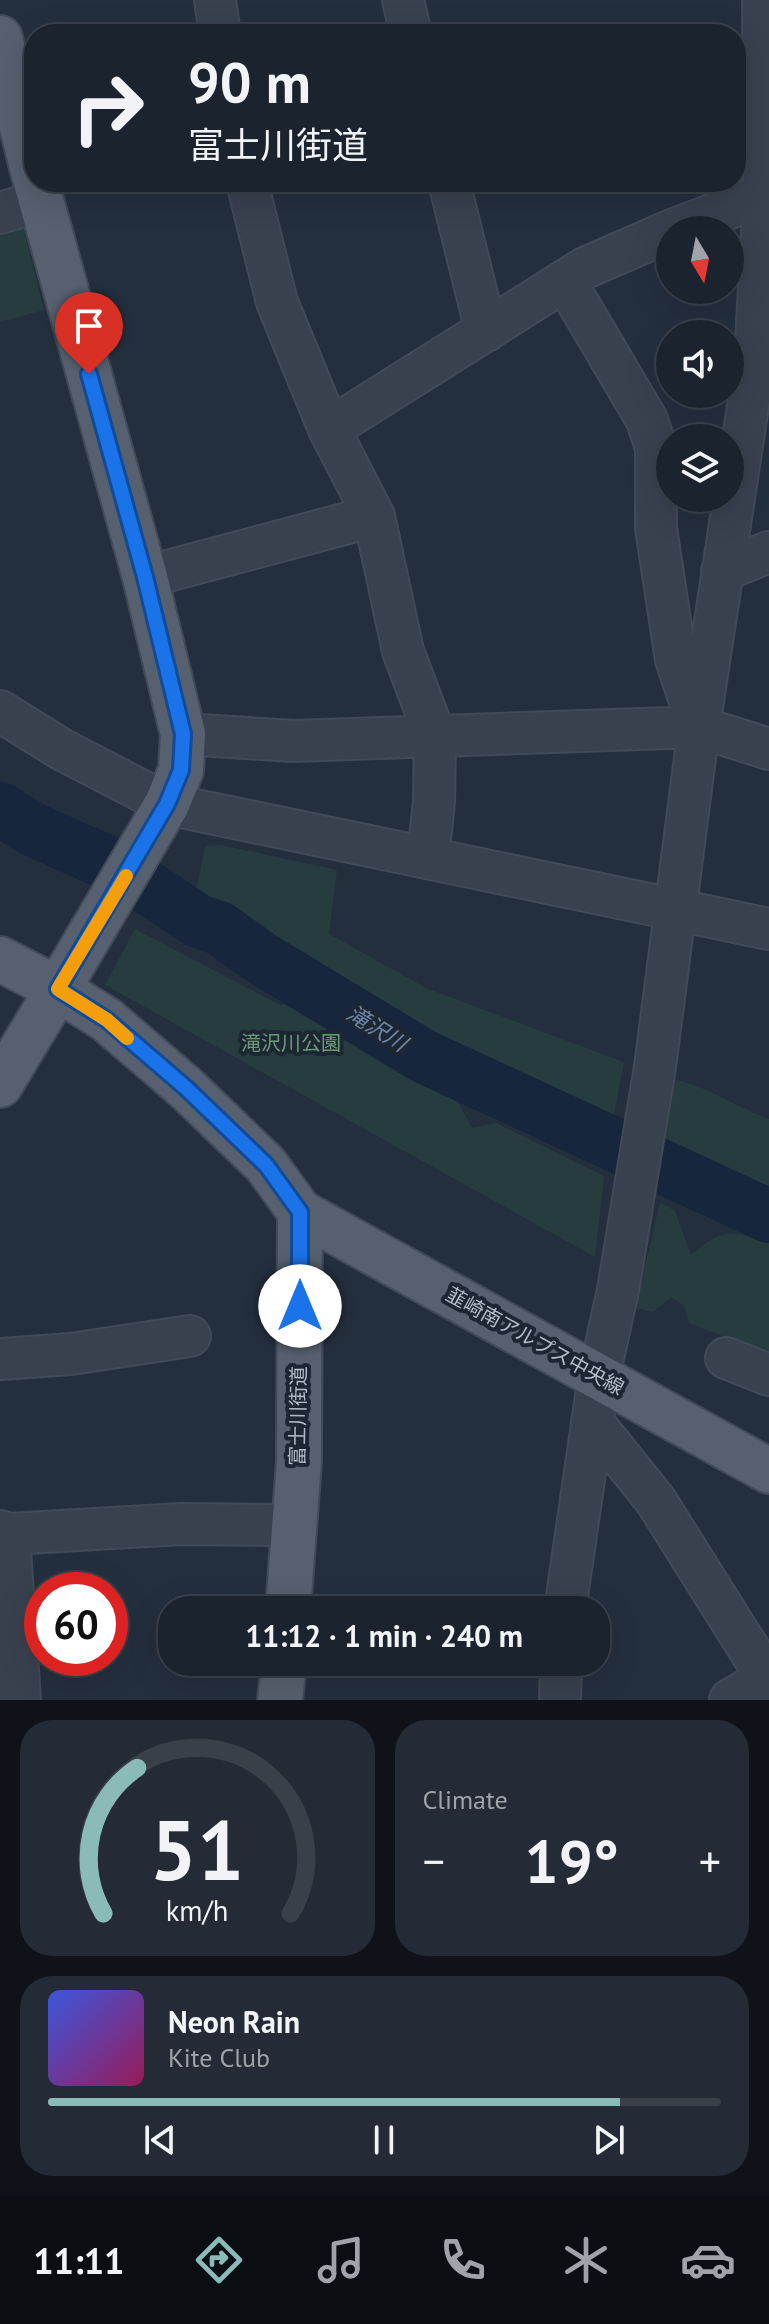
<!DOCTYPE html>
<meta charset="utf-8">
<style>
body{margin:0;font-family:"PT Sans","Noto Sans JP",sans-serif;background:#242b36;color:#f1f3f6;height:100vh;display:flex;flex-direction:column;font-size:30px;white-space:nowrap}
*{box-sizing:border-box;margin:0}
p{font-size:26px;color:#a0a4aa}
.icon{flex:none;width:44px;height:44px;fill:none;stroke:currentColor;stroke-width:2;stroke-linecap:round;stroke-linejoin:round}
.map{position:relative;height:1700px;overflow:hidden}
.side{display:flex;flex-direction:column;gap:20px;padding:20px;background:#0f1319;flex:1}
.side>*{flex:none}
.top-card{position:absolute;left:24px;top:24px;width:722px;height:168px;border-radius:32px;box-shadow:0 8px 32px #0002,0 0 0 2px #39404a;background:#1b232e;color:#f1f3f6;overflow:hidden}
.needle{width:52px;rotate:170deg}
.fabs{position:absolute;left:656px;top:216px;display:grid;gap:16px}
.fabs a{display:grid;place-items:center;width:88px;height:88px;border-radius:50%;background:#1b232e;box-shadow:0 8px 32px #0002,0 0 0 2px #39404a;font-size:40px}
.speed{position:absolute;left:24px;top:1572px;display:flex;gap:16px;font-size:40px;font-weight:700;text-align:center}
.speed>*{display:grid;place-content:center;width:104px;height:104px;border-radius:50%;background:#1b232e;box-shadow:0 8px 32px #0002,0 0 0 2px #39404a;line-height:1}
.speed .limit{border:12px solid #d22;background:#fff;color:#111}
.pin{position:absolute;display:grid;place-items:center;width:68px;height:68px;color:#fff;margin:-82px -34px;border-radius:50% 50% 50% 0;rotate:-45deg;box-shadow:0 0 8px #0007}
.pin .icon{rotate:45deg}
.me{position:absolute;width:88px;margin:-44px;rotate:0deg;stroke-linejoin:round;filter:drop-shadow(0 0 6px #0008)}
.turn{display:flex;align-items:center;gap:28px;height:168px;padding:0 32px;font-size:36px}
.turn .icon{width:104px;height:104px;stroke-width:2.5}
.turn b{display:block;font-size:56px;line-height:68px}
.big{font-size:60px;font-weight:600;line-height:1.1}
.side .widget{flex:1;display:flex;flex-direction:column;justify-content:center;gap:12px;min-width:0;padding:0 28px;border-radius:32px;background:#242b36}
.side .dial{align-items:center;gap:0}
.dial svg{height:208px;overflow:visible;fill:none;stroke:#39404a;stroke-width:7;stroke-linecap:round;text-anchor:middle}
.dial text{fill:#f1f3f6;stroke:none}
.song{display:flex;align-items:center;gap:24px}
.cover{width:96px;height:96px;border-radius:12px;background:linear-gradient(135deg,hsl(230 70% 55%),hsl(330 70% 35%))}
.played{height:8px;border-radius:4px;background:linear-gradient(90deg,#8bbbb9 85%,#39404a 85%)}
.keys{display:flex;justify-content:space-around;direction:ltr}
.heat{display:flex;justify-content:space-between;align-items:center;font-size:44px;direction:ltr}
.side .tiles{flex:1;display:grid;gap:20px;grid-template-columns:1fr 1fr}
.widget:last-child{grid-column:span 2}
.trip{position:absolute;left:158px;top:1596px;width:452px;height:80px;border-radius:32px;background:#1b232e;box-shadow:0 8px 32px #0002,0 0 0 2px #39404a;font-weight:600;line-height:80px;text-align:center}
.dock{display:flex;height:128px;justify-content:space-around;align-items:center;background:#0b0e12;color:#a0a4aa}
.dock .icon{width:56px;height:56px}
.dock .selected{color:#8bbbb9}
.dock b{font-size:36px;color:#f1f3f6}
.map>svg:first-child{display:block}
</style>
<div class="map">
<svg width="769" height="1700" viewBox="0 0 769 1700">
<rect width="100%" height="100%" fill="#242f3e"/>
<path fill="#263c3f" d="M19 211 44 310 0 322V217Z
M221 845 337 870 329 934 426 988 624 1062 612 1126 569 1111 410 1036 391 1021 334 990 311 972 194 902 205 846Z
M135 929 280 1005C309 1000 312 1007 330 1028L341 1030 456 1098 472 1128 496 1123 604 1176 595 1257 105 985Z
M673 1079C707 1086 736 1107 769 1119V1193L664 1151Z
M660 1202 675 1211 691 1255C724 1227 729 1230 769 1243V1354L689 1323 684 1306 671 1297 653 1312 635 1308Z"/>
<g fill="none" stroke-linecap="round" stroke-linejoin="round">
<path stroke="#17263c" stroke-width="54" d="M0 809 32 829 117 867 198 921 219 928 261 958 423 1056 769 1216"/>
<g stroke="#414a57" stroke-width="44">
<path id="minor" d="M215 0 220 34
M403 0 411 34
M247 182 277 302 329 429 374 516 403 651 435 736 434 802 428 857
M449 182 486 331
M0 213 41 201
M672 230 769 193
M565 281 647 420 656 448V528L676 660 696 719
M329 429 585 268 670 231
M722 571 769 552
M145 577 374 516
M0 711 61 749 167 804 769 929
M183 734 293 741 699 727 769 749
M726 1358 769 1375
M0 1359 71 1354 190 1336
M592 1421 656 1501 769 1681
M0 1531 9 1534 20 1700
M9 1534 182 1524 294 1525
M565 1610 599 1376 618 1290 655 1067 699 727 755 360 764 195 763 0
M560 1700 561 1662
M730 1700 769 1677"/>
</g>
<g stroke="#414a57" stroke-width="48">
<path id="major" d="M0 38 34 175
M36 182 145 577 183 734 181 770 167 804 58 989 107 1020 186 1088 266 1165 300 1212 299 1461 288 1610
M0 959 58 989 0 1085
M300 1212 769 1471
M280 1700 284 1662"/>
</g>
<use href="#minor" stroke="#38414e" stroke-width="40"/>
<use href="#major" stroke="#56606e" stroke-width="44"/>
</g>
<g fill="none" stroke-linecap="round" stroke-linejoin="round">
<g stroke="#114b97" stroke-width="20">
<path id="route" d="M89 374 145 577 183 734 181 770 167 804 58 989 107 1020 186 1088 266 1165 300 1212V1306"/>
</g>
<use href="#route" stroke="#1a73e8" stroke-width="14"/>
<path stroke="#f59e0b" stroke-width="14" d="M126 876 58 989 107 1020 127 1038"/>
</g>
<g text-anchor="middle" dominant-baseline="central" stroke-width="8" stroke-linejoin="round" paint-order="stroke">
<g font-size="20" fill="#6b9a76" stroke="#1d2633">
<text x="291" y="1043">滝沢川公園</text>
</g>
<g font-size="20" fill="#b4bcc9" stroke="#1d2633">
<text transform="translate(535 1341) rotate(29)">韮崎南アルプス中央線</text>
<text transform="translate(298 1416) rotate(-89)">富士川街道</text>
</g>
<g font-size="22" font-style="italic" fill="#6d86a8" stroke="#1d2633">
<text transform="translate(377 1028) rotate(32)">滝沢川</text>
</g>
</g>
</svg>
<div class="fabs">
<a><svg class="needle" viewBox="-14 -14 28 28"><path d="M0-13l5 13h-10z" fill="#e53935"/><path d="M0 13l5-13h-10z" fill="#a0a4aa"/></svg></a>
<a><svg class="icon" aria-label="sound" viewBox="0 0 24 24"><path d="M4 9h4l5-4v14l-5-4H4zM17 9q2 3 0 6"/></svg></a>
<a><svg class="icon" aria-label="layers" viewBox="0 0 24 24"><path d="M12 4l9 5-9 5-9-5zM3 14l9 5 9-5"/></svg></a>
</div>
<div class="speed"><div class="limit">60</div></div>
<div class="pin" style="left:89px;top:374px;background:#d93025"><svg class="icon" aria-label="arrive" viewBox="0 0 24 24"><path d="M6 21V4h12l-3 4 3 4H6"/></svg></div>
<svg class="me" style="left:300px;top:1306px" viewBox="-20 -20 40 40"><circle r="19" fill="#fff"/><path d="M0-13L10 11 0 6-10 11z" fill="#1a73e8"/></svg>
<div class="trip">11:12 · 1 min · 240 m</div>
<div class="top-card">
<div class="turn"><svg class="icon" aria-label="right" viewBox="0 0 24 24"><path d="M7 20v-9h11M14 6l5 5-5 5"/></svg><div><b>90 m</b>富士川街道</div></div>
</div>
</div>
<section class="side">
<div class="tiles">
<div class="widget dial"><svg viewBox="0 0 100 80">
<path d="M14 69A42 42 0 1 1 86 69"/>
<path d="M14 69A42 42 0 0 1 27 13" stroke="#8bbbb9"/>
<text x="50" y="56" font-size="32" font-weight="700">51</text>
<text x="50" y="72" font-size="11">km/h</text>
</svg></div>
<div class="widget"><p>Climate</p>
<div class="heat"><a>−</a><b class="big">19°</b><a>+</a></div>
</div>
<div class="widget">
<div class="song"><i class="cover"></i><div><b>Neon Rain</b><p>Kite Club</p></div></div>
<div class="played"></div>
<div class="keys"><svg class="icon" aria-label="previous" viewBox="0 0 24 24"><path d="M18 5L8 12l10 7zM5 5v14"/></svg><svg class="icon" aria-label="pause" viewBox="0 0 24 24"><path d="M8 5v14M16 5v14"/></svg><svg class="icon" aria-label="next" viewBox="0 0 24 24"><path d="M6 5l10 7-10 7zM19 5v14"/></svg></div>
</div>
</div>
</section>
<nav class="dock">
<b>11:11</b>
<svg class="icon selected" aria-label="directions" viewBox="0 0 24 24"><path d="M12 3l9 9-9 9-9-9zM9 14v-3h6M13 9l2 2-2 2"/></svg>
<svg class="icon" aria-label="music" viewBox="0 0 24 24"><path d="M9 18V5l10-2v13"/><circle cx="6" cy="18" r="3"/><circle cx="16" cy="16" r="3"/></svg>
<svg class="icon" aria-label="phone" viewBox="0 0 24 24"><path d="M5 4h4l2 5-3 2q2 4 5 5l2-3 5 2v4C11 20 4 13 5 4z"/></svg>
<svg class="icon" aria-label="climate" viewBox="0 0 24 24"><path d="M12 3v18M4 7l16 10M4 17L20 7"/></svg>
<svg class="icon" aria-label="car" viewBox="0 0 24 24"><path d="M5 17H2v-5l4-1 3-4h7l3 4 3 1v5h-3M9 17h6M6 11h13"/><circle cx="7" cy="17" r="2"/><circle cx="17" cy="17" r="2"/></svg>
</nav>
